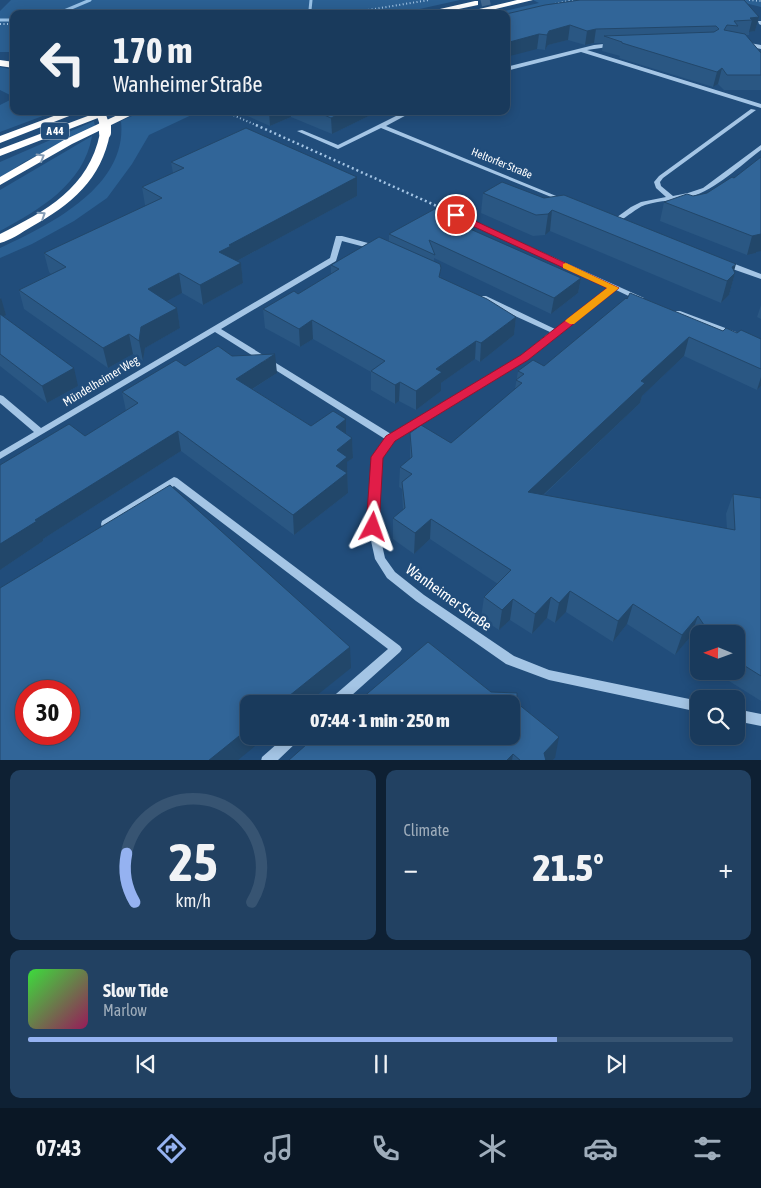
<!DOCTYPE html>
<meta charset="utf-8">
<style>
body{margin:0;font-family:"Asap Condensed",sans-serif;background:#224162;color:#f1f3f6;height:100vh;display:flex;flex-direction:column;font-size:19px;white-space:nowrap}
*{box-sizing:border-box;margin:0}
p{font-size:16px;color:#9fadbb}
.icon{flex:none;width:28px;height:28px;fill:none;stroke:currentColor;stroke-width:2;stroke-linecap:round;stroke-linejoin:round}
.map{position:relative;height:760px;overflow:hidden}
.details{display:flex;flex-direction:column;gap:10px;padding:10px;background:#0e2033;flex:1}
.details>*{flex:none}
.guide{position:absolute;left:10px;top:10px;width:500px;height:105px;border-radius:10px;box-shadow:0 2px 12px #0003,0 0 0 1px #375472;background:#193a5c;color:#f1f3f6;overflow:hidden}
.needle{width:32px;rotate:271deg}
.buttons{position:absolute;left:690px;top:625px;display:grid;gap:10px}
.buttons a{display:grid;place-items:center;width:55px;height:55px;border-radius:10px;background:#193a5c;box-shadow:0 2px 12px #0003,0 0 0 1px #375472;font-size:25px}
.speed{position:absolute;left:15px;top:680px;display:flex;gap:10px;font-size:25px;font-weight:700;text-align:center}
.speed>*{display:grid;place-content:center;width:65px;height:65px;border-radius:50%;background:#193a5c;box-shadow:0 2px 12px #0003,0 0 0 1px #375472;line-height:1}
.speed .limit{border:8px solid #d22;background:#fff;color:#111}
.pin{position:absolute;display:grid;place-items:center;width:42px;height:42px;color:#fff;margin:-21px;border:2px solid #fff;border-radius:50%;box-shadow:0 1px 5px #0007}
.me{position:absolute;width:55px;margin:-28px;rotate:4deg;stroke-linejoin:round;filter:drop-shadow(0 0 4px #0008)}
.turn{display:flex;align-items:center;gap:18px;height:105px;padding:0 20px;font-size:22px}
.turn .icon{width:65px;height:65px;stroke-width:2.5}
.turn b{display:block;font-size:35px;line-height:42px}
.big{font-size:38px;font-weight:800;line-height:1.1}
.details .widget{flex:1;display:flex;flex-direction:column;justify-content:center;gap:8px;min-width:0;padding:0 18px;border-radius:10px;background:#224162}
.details .dial{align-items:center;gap:0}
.dial svg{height:130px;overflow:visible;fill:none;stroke:#375472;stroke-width:7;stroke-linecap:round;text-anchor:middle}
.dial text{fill:#f1f3f6;stroke:none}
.song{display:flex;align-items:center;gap:15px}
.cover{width:60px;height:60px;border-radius:8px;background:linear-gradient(135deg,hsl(120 70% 55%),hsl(330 70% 35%))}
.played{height:5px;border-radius:2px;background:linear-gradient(90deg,#95b2f1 75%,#375472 75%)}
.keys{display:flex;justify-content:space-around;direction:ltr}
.heat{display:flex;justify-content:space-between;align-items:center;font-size:28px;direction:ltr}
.details .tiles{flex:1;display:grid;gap:10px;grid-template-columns:1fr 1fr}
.widget:last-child{grid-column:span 2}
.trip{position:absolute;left:240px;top:695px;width:280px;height:50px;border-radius:10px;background:#193a5c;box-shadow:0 2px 12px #0003,0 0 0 1px #375472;font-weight:800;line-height:50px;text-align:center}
.tabs{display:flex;height:80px;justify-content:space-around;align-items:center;background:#0a1725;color:#9fadbb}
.tabs .icon{width:35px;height:35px}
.tabs .active{color:#95b2f1}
.tabs b{font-size:22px;color:#f1f3f6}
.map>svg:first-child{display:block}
</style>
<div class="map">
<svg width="761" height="761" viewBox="0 0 761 761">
<rect width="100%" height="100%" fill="#214d7b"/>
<path fill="#2b6093" d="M11 0H460L397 14H14V52H0V11Z
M533 0H761V7L741 2 506 23V14H492L539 3Z
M0 67 14 70V111H56L0 132V105L10 100V95L0 90Z
M143 111H200L149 135 132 164 107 198 74 221 32 244 0 258V248C49 225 128 187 121 121Z
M94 121 95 126 24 162 0 178V162Z
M92 136C84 184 39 210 0 231V190Z"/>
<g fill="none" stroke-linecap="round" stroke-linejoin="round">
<path stroke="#97c1e7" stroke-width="3" d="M57 14 90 0
M299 14 310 10 311 0
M0 20H14"/>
<path stroke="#42688f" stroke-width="9" stroke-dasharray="9 4.5" stroke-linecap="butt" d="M481 2 490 0"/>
<path stroke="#a4c5e5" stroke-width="2" stroke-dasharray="1 2.5" stroke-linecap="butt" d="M749 0 761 1
M555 4 573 0
M344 14 429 0
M0 24H14
M224 111 258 126"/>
<path stroke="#a4c5e5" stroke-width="2.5" stroke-dasharray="2 3" stroke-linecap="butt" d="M256 125 439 207 437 208"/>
<path fill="#a4c5e5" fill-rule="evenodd" d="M758 21H761V25L759 24Z
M744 42 761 45V49L742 45V43Z
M613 43 616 45 615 46 587 50 761 104V108L581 52 506 71V67L594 45Z
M751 109 756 110 663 178 660 182 661 186 673 196 688 193 703 188 761 145V150C740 166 716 189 691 197 676 201 660 200 645 205 635 208 622 223 613 222V220L631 207 641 202 666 197 656 188 654 182 659 176Z
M406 111H414L386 126 566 200 563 202 561 201 381 128 338 149 297 131 302 130 338 145Z
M455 213 644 298 640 300H637L616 290 527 360 394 440 382 457 378 527 385 558 395 572 424 595 514 656 549 670 699 701V712L549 680 506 664 416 601 387 578 375 559 368 527 372 457 385 439 215 332 0 459V452L34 432 0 403V395L3 396 41 428 330 258 336 236H342L379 246 380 248 376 250 342 241 336 261 221 329 391 434 521 356 550 332 480 300 479 298 480 296H486L555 329 610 287 453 216V214Z
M721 261H727L761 274V279L721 265 720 263Z
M674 311H680L736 332 737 334 736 336H730L674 315 673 313Z
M174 477 177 478 400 646 402 649 400 652 342 704H327L329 700 388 649 174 486 110 527 106 528 102 527 101 524 102 521Z
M736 709 761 714V726L736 721Z
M286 736H301L299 740 277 761H261L262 757Z"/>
<path fill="#fff" fill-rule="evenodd" d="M517 0H533L475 14H458Z
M475 1H478V5L435 14H418Z
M0 60 14 62V68L0 66Z
M67 111H82L0 143V136Z
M101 111H116L0 156V149Z
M126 111H140L72 144 0 185V177L64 140Z
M105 130 110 133C102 179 71 205 31 227 21 233 11 240 0 243V234C46 211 89 188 100 133Z"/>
<path stroke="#fff" stroke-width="9" d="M100 111 105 126"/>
<path stroke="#fff" stroke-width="12" d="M105 125V133"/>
</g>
<path fill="#2a5783" d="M506 14 759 17 755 31 749 32V35H746L761 53V90H724L718 84 713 87 619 58 620 56 602 51 603 43H594L585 45 568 40 548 45 545 50 537 49Z
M243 111H379L332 134 291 117 270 126 243 114Z
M761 157 756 253 747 255 660 221 664 202 707 193 734 178Z
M171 162 357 177V196L237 261 241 263 243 283 203 305 182 293 166 301 177 308 180 328 145 348 143 361 133 354 108 368 24 309 19 290 51 274 49 272 44 253 146 206 145 205 142 187 173 173Z
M483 193 544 198 734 271 735 273 729 295 721 303 550 231 545 235 533 236 481 213Z
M446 210 466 212 465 227 581 278 578 293 551 314 434 258V262L441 278 516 317 514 335 480 362 475 359 448 378 441 383V391L416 410 399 401 395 404 371 390V372L313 339 300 347 265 328 263 309 298 294 331 274V265L389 241V234Z
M0 297 6 315 3 316 78 386 47 403 0 366Z
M626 298 723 331 737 333 761 339V386L757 390 684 356 642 396 640 403 544 495 727 529 726 514 733 494 761 498V701L729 681 731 675 725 671H736V634H699V648L691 636 675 655 627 624 613 642 566 612 555 623 547 618 532 634 510 620 499 630 481 618 484 597 498 584 430 539 414 554 393 539V518L403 510 402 489 399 487 400 467 410 459V433L451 443 515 389 518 371 544 366Z
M761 305V319L757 317Z
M232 356 277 373 253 389 311 426 346 434 352 438 353 458 347 462 348 493 294 535 181 451 43 539V541L0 570 85 436 126 411 122 392 185 366Z
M491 692 517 703 555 758 552 761H288Z"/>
<path fill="#22476a" d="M759 17 755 31 749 32 752 20 750 18Z
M570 25 568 40 548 45 545 50 547 35 549 31Z
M596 29 594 43 585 45 587 31Z
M539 34 537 49 506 57V43Z
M722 68 718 84 713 87 717 72Z
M269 111H290L291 117 270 126Z
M345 111H379L332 134 331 118Z
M357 177V196L233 263 219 252 229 245Z
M552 210 550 231 545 235 548 214Z
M466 212 465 227 452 221Z
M761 233V251L756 252V253L747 255 752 236Z
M241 263 243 283 203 305 200 285Z
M736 264 733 275 735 273 729 295 721 303 727 281 732 267Z
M179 273 182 293 152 309 148 289Z
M581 278 578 293 551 314 554 298Z
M1 298 6 315 0 318V299Z
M177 308 180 328 145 348 143 361 139 341 141 327Z
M516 317 514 335 480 362 481 343Z
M312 320 313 339 300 347 299 329Z
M129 334 133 354 108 368 103 348Z
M689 337 684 356 642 396 640 403 525 512 528 492 641 381Z
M476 341 475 359 441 383V391L416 410V391L436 369 450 359Z
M275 354 277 373 238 398 236 379Z
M74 368 78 386 47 403 42 386Z
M761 377V386L757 390Z
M400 382 399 401 395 404V385Z
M346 419V439L336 427Z
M178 431 181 451 43 539V541L0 570V544L35 520Z
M352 438 353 458 347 462 348 493 294 535 293 515 337 450Z
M431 519 430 539 414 554 415 533Z
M570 591 566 612 555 623 559 603Z
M551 597 547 618 532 634 535 614Z
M513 599 510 620 499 630 502 610Z
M633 604 627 624 613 642 618 621Z
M698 616 691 636 675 655 682 635Z
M350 647 351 668 306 704H279Z
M249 728V736H267L237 761H208Z
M559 737 555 758 552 761H543L544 753Z
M513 754 512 761H506Z"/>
<path fill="#316598" stroke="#22476a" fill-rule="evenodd" d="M580 0H744L759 17 750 18 752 20 734 21 738 26 727 25 724 30 745 34 761 53V75H727L722 68 717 72 622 43V42L604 36 714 32 719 29 716 26 596 29 587 31 570 25 549 31 547 35 539 34 506 43V14L545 5Z
M315 111H345L331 118Z
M246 128 357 177 229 245 231 246 219 252 241 263 200 285 179 273 148 289 177 308 141 327 139 341 129 334 103 348 19 290 66 267 44 253 162 198 142 187 184 168 171 162Z
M761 157V234L752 236 664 202 687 194 693 196 707 193 732 177 734 178Z
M502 182 544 198 564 195 736 264 732 267 735 273 727 281 552 210 548 214 536 215 483 193Z
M442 205 446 210 466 212 452 221 581 278 554 298 429 240 435 255 389 234Z
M379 237 440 264 441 268 439 277 487 299 516 317 481 343 476 341 450 359 436 369 442 372 416 391 400 382 395 385 371 371 385 361 312 320 299 329 263 309 294 291 298 294 339 269 331 265Z
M630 293 723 331 726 328 737 333 741 330 761 339V369L689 337 641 381 645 383 528 492 735 530 733 494 761 498V676L737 661 740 656 736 653V634H710L698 616 682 635 633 604 618 621 570 591 559 603 551 597 535 614 513 599 502 610 484 597 511 570 431 519 415 533 393 518 405 508 402 482 412 474 400 467 412 457 410 433 421 425 451 443 522 383 516 380 524 374 518 371 533 360 544 366 626 298 627 299Z
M0 314 74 368 42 386 0 354Z
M218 346 232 356 275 354 236 379 311 426 333 411 346 419 336 427 352 438 337 450 347 457 336 466 347 473 293 515 178 431 35 520 37 521 0 544V465L69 424 85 436 138 403 122 392 176 360 185 366Z
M170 485 350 647 279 704H249V728L208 761H0V588ZM26 691H69V734H26Z
M428 642 491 692 517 693V703L559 737 544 753 546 761H521L513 754 506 761H288L316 736H511V704H355Z"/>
<defs><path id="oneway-chevron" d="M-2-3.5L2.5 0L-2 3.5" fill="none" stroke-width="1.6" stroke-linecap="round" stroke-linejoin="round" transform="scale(1.25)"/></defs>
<g stroke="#859db6">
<use href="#oneway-chevron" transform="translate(41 157) rotate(-31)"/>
<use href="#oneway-chevron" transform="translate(42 215) rotate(-33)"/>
</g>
<path fill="#e11d48" stroke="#92132f" d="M456 212 619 288 528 360 395 441 383 458 379 527 377 531H368L366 527 371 457 386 436 521 355 607 288 453 217 451 215Z"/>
<path fill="#f59e0b" d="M566 263 619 288 574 324H570L565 321 567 319 607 288 563 268V264Z"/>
<g text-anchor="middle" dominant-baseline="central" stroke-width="5" stroke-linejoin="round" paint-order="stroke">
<rect fill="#214d7b" stroke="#bccad7" stroke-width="1" x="41" y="122.5" width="28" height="17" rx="4"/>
<g font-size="11" font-weight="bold" fill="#fff">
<text x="55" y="131">A 44</text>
</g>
<g font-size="11" fill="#fff" stroke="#214d7b">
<text transform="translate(502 163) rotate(22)">Heltorfer Straße</text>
</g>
<g font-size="12" fill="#fff" stroke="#214d7b">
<text transform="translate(101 381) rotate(-31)">Mündelheimer Weg</text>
</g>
<g font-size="15" fill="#fff" stroke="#214d7b">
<text transform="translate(449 597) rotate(36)">Wanheimer Straße</text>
</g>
</g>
</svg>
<div class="buttons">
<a><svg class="needle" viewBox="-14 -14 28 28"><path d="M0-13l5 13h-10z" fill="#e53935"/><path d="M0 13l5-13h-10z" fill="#9fadbb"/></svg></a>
<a><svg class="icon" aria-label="search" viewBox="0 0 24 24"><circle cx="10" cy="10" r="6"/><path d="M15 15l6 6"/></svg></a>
</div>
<div class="speed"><div class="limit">30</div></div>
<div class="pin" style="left:456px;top:215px;background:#d93025"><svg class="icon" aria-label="arrive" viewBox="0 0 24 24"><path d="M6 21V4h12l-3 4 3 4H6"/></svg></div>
<svg class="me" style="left:373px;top:527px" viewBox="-20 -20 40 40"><path d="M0-17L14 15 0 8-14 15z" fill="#e11d48" stroke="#fff" stroke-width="4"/></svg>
<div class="trip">07:44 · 1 min · 250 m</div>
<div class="guide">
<div class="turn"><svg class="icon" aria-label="left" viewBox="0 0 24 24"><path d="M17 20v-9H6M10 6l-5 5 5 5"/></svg><div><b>170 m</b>Wanheimer Straße</div></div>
</div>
</div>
<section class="details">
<div class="tiles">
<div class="widget dial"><svg viewBox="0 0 100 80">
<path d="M14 69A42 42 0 1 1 86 69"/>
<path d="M14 69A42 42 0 0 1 9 39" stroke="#95b2f1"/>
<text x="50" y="56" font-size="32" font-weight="700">25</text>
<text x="50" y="72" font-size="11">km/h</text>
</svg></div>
<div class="widget"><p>Climate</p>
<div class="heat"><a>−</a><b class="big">21.5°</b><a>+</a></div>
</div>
<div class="widget">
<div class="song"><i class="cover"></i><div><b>Slow Tide</b><p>Marlow</p></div></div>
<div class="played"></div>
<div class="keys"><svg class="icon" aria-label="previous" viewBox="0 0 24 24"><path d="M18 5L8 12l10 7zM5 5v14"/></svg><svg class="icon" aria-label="pause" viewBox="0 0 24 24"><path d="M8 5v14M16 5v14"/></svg><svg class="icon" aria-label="next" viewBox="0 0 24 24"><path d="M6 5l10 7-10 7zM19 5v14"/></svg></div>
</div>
</div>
</section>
<nav class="tabs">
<b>07:43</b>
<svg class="icon active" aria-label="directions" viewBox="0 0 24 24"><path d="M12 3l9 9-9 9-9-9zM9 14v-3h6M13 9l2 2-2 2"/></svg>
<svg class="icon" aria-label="music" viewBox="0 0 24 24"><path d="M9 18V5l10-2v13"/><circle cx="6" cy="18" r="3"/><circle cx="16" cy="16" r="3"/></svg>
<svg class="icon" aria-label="phone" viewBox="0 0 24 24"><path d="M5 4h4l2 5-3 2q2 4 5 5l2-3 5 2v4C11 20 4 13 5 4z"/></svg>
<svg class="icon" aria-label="climate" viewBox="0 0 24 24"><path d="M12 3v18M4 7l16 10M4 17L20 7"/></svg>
<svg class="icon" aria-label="car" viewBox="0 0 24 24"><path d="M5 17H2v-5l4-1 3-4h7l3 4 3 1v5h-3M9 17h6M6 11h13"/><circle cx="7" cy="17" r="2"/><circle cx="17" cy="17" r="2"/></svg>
<svg class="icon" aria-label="filters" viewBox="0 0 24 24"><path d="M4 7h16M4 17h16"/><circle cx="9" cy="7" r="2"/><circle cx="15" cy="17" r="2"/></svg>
</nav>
